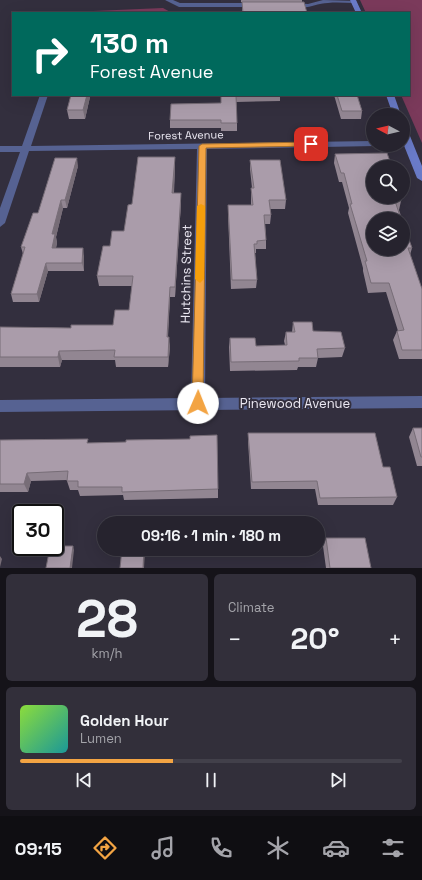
<!DOCTYPE html>
<meta charset="utf-8">
<style>
body{margin:0;font-family:"Space Grotesk",sans-serif;background:#322f3a;color:#f1f3f6;height:100vh;display:flex;flex-direction:column;font-size:15px;white-space:nowrap}
*{box-sizing:border-box;margin:0}
p{font-size:13px;color:#a4a4aa}
.icon{flex:none;width:22px;height:22px;fill:none;stroke:currentColor;stroke-width:2;stroke-linecap:round;stroke-linejoin:round}
.map{position:relative;height:568px;overflow:hidden}
.panel{display:flex;flex-direction:column;gap:6px;padding:6px;background:#151319;flex:1}
.panel>*{flex:none}
.top-card{position:absolute;left:12px;top:12px;width:398px;height:84px;border-radius:0px;box-shadow:0 4px 16px #0002,0 0 0 1px #42404a;background:#00695c;color:#fff;overflow:hidden}
.needle{width:26px;rotate:277deg}
.fabs{position:absolute;left:366px;top:108px;display:grid;gap:8px}
.fabs a{display:grid;place-items:center;width:44px;height:44px;border-radius:50%;background:#26232e;box-shadow:0 4px 16px #0002,0 0 0 1px #42404a;font-size:20px}
.speed{position:absolute;left:12px;top:504px;display:flex;gap:8px;font-size:20px;font-weight:700;text-align:center}
.speed>*{display:grid;place-content:center;width:52px;height:52px;border-radius:50%;background:#26232e;box-shadow:0 4px 16px #0002,0 0 0 1px #42404a;line-height:1}
.speed .limit{border:2px solid #111;border-radius:6px;background:#fff;color:#111}
.pin{position:absolute;display:grid;place-items:center;width:34px;height:34px;color:#fff;margin:-17px;border-radius:8px;box-shadow:0 2px 6px #0006}
.me{position:absolute;width:44px;margin:-22px;rotate:1deg;stroke-linejoin:round;filter:drop-shadow(0 0 3px #0008)}
.turn{display:flex;align-items:center;gap:14px;height:84px;padding:0 12px;font-size:18px}
.turn .icon{width:52px;height:52px;stroke-width:2.5}
.turn b{display:block;font-size:28px;line-height:34px}
.big{font-size:30px;font-weight:700;line-height:1.1}
.panel .card{flex:1;display:flex;flex-direction:column;justify-content:center;gap:6px;min-width:0;padding:0 14px;border-radius:6px;background:#322f3a}
.panel .dial{align-items:center;gap:0}
.dial b{font-size:52px;line-height:1}
.song{display:flex;align-items:center;gap:12px}
.cover{width:48px;height:48px;border-radius:6px;background:linear-gradient(135deg,hsl(90 70% 55%),hsl(180 70% 35%))}
.played{height:4px;border-radius:2px;background:linear-gradient(90deg,#f3a443 40%,#42404a 40%)}
.keys{display:flex;justify-content:space-around;direction:ltr}
.heat{display:flex;justify-content:space-between;align-items:center;font-size:22px;direction:ltr}
.panel .tiles{flex:1;display:grid;gap:6px;grid-template-columns:1fr 1fr}
.card:last-child{grid-column:span 2}
.trip{position:absolute;left:97px;top:516px;width:228px;height:40px;border-radius:20px;background:#26232e;box-shadow:0 4px 16px #0002,0 0 0 1px #42404a;font-weight:700;line-height:40px;text-align:center}
.tab-bar{display:flex;height:64px;justify-content:space-around;align-items:center;background:#0f0e12;color:#a4a4aa}
.tab-bar .icon{width:28px;height:28px}
.tab-bar .on{color:#f3a443}
.tab-bar b{font-size:18px;color:#f1f3f6}
.map>svg:first-child{display:block}
</style>
<div class="map">
<svg width="422" height="568" viewBox="0 0 422 568">
<rect width="100%" height="100%" fill="#332f3e"/>
<path fill="#7b3a5b" d="M360 0H422V143L401 95H409V13H366Z
M163 8 172 13H92L93 11Z"/>
<g fill="none" stroke-linecap="round" stroke-linejoin="round">
<path fill="#566292" fill-rule="evenodd" d="M165 0H173L180 3H256L259 5 256 7H179Z
M323 0 357 1 354 3C345 3 337 2 328 3 316 3 300 13 288 5L291 3 308 4Z"/>
<path fill="#566292" fill-rule="evenodd" d="M40 95H48L31 146 373 141V145L376 146 207 149 205 398 422 396V408L0 412V400L191 398 197 149 29 151 5 223 0 227V208L20 152H0V146H22Z"/>
<path fill="#6a7bc8" fill-rule="evenodd" d="M350 0H356L362 13H356Z
M386 95H394L401 115H393Z
M403 128 408 131 422 166V181L417 178 403 143Z"/>
</g>
<path fill="#928692" d="M241 0H302V2L307 13H242V2H241Z
M221 95H280V101L236 102 237 123V131H221V128H170V120L221 103Z
M334 95H357L362 111 361 119H341Z
M90 97 85 119H69L67 110Z
M335 154 373 167 401 201 399 210 412 248 410 255 422 289V359H399L393 340 397 331H398L386 292 368 293 363 271V268L348 213 349 208 342 182H339L334 163Z
M175 157V167L174 193H181V203L175 297H170L168 337 170 347 168 367H116L115 360H62L60 367H0V327L71 328 113 325 129 310 132 286H99L97 276 110 246 124 231 132 204Z
M250 160 286 200 285 209H270L271 215 270 224H265L266 240V249H256V253H255L257 280 256 288 231 289 228 214V205H251V188H252L250 169Z
M78 166 67 208H63L56 237 57 243 56 248 84 256V271H48L39 302H13L11 294 23 254 21 247 38 213Z
M293 322 313 331 345 348 342 357 318 358 316 367H298L297 370 230 371 229 347 230 338 256 346 285 345 284 341 286 332H292Z
M413 428H422V466H417L409 437Z
M248 433 383 467 397 497 393 505H318L315 489H251L248 441Z
M0 440 89 443 218 489V498L124 500 123 495 80 496 78 490H70L67 481V480L31 481 28 492H0Z
M326 538 371 568H326L323 546Z"/>
<path fill="#776d77" d="M87 95H90V97L85 119 83 110Z
M175 157V167L173 203 172 193Z
M77 158 78 166 67 208 65 200Z
M181 193V203L175 297V287Z
M61 200 63 208 56 237 57 243 54 256 52 248V234Z
M83 248 84 256V271L82 263Z
M46 263 48 271 39 302 37 294Z
M170 287V297L167 347V337Z
M169 337 170 347 168 367V357Z
M59 351 62 360 60 367 58 357Z
M27 473 31 481 28 492 24 484Z
M73 546 74 550 72 568H70Z
M144 549 145 552 144 568H143Z
M0 556 2 559 0 567Z"/>
<path fill="#aa9caa" stroke="#776d77" d="M242 2H304L307 13H243Z
M71 95H87L83 110H67Z
M221 95H236L237 123H221V120H170L171 104 221 103Z
M337 95H357L362 111H342Z
M387 153 392 167H373V197H400L401 201H395L401 219H373V249H403V223L412 248H408L422 289V350H402L397 331 404 330 389 283H371L365 261H367L350 204H352L344 173H341L335 154Z
M138 157H175L172 193H181L175 287H170L167 337H169L168 357H114L115 350 59 351 58 357H0V327L71 328V325H113L115 310H129L133 276H97L103 246H110L112 231H124L128 205 132 204Z
M55 158H77L65 200H61L52 234H55L52 248H83L82 263H46L37 294H11L25 247H21L33 213H38Z
M250 160H280L286 200H269L271 215H264L266 240 257 241V244H254L257 280H232L228 205H253L251 188H254Z
M293 322H312L313 331 341 332 345 348 317 349 318 358H299V361L231 362 230 338H255L256 346 287 345 286 332H295Z
M413 428H422V457H421Z
M248 433H375L383 467H390L397 497 320 498 317 481 252 482Z
M217 435 218 489 122 492V487H78V481H67L68 471 27 473 24 484H0V440L88 439 87 443 126 442V440L190 439V436Z
M326 538H365L371 568H330Z
M55 546H73L70 568H46L50 547H55Z
M122 549H144L143 568H120Z"/>
<path fill="#f3a443" stroke="#9e6b2c" d="M311 142 314 143V146L206 148 203 403 202 406H194L192 403 199 146 202 144Z"/>
<path fill="#f59e0b" d="M201 204 205 206 204 279 200 283 195 279 197 206Z"/>
<g text-anchor="middle" dominant-baseline="central" stroke-width="4" stroke-linejoin="round" paint-order="stroke">
<g font-size="11" fill="#ece9f3" stroke="#332f3e">
<text transform="translate(186 135) rotate(-1)">Forest Avenue</text>
</g>
<g font-size="13" fill="#ece9f3" stroke="#332f3e">
<text transform="translate(186 274) rotate(-89)">Hutchins Street</text>
<text x="295" y="403">Pinewood Avenue</text>
</g>
</g>
</svg>
<div class="fabs">
<a><svg class="needle" viewBox="-14 -14 28 28"><path d="M0-13l5 13h-10z" fill="#e53935"/><path d="M0 13l5-13h-10z" fill="#a4a4aa"/></svg></a>
<a><svg class="icon" aria-label="search" viewBox="0 0 24 24"><circle cx="10" cy="10" r="6"/><path d="M15 15l6 6"/></svg></a>
<a><svg class="icon" aria-label="layers" viewBox="0 0 24 24"><path d="M12 4l9 5-9 5-9-5zM3 14l9 5 9-5"/></svg></a>
</div>
<div class="speed"><div class="limit">30</div></div>
<div class="pin" style="left:311px;top:144px;background:#d93025"><svg class="icon" aria-label="arrive" viewBox="0 0 24 24"><path d="M6 21V4h12l-3 4 3 4H6"/></svg></div>
<svg class="me" style="left:198px;top:403px" viewBox="-20 -20 40 40"><circle r="19" fill="#fff"/><path d="M0-13L10 11 0 6-10 11z" fill="#f3a443"/></svg>
<div class="trip">09:16 · 1 min · 180 m</div>
<div class="top-card">
<div class="turn"><svg class="icon" aria-label="right" viewBox="0 0 24 24"><path d="M7 20v-9h11M14 6l5 5-5 5"/></svg><div><b>130 m</b>Forest Avenue</div></div>
</div>
</div>
<section class="panel">
<div class="tiles">
<div class="card dial"><b>28</b><p>km/h</p></div>
<div class="card"><p>Climate</p>
<div class="heat"><a>−</a><b class="big">20°</b><a>+</a></div>
</div>
<div class="card">
<div class="song"><i class="cover"></i><div><b>Golden Hour</b><p>Lumen</p></div></div>
<div class="played"></div>
<div class="keys"><svg class="icon" aria-label="previous" viewBox="0 0 24 24"><path d="M18 5L8 12l10 7zM5 5v14"/></svg><svg class="icon" aria-label="pause" viewBox="0 0 24 24"><path d="M8 5v14M16 5v14"/></svg><svg class="icon" aria-label="next" viewBox="0 0 24 24"><path d="M6 5l10 7-10 7zM19 5v14"/></svg></div>
</div>
</div>
</section>
<nav class="tab-bar">
<b>09:15</b>
<svg class="icon on" aria-label="directions" viewBox="0 0 24 24"><path d="M12 3l9 9-9 9-9-9zM9 14v-3h6M13 9l2 2-2 2"/></svg>
<svg class="icon" aria-label="music" viewBox="0 0 24 24"><path d="M9 18V5l10-2v13"/><circle cx="6" cy="18" r="3"/><circle cx="16" cy="16" r="3"/></svg>
<svg class="icon" aria-label="phone" viewBox="0 0 24 24"><path d="M5 4h4l2 5-3 2q2 4 5 5l2-3 5 2v4C11 20 4 13 5 4z"/></svg>
<svg class="icon" aria-label="climate" viewBox="0 0 24 24"><path d="M12 3v18M4 7l16 10M4 17L20 7"/></svg>
<svg class="icon" aria-label="car" viewBox="0 0 24 24"><path d="M5 17H2v-5l4-1 3-4h7l3 4 3 1v5h-3M9 17h6M6 11h13"/><circle cx="7" cy="17" r="2"/><circle cx="17" cy="17" r="2"/></svg>
<svg class="icon" aria-label="filters" viewBox="0 0 24 24"><path d="M4 7h16M4 17h16"/><circle cx="9" cy="7" r="2"/><circle cx="15" cy="17" r="2"/></svg>
</nav>
